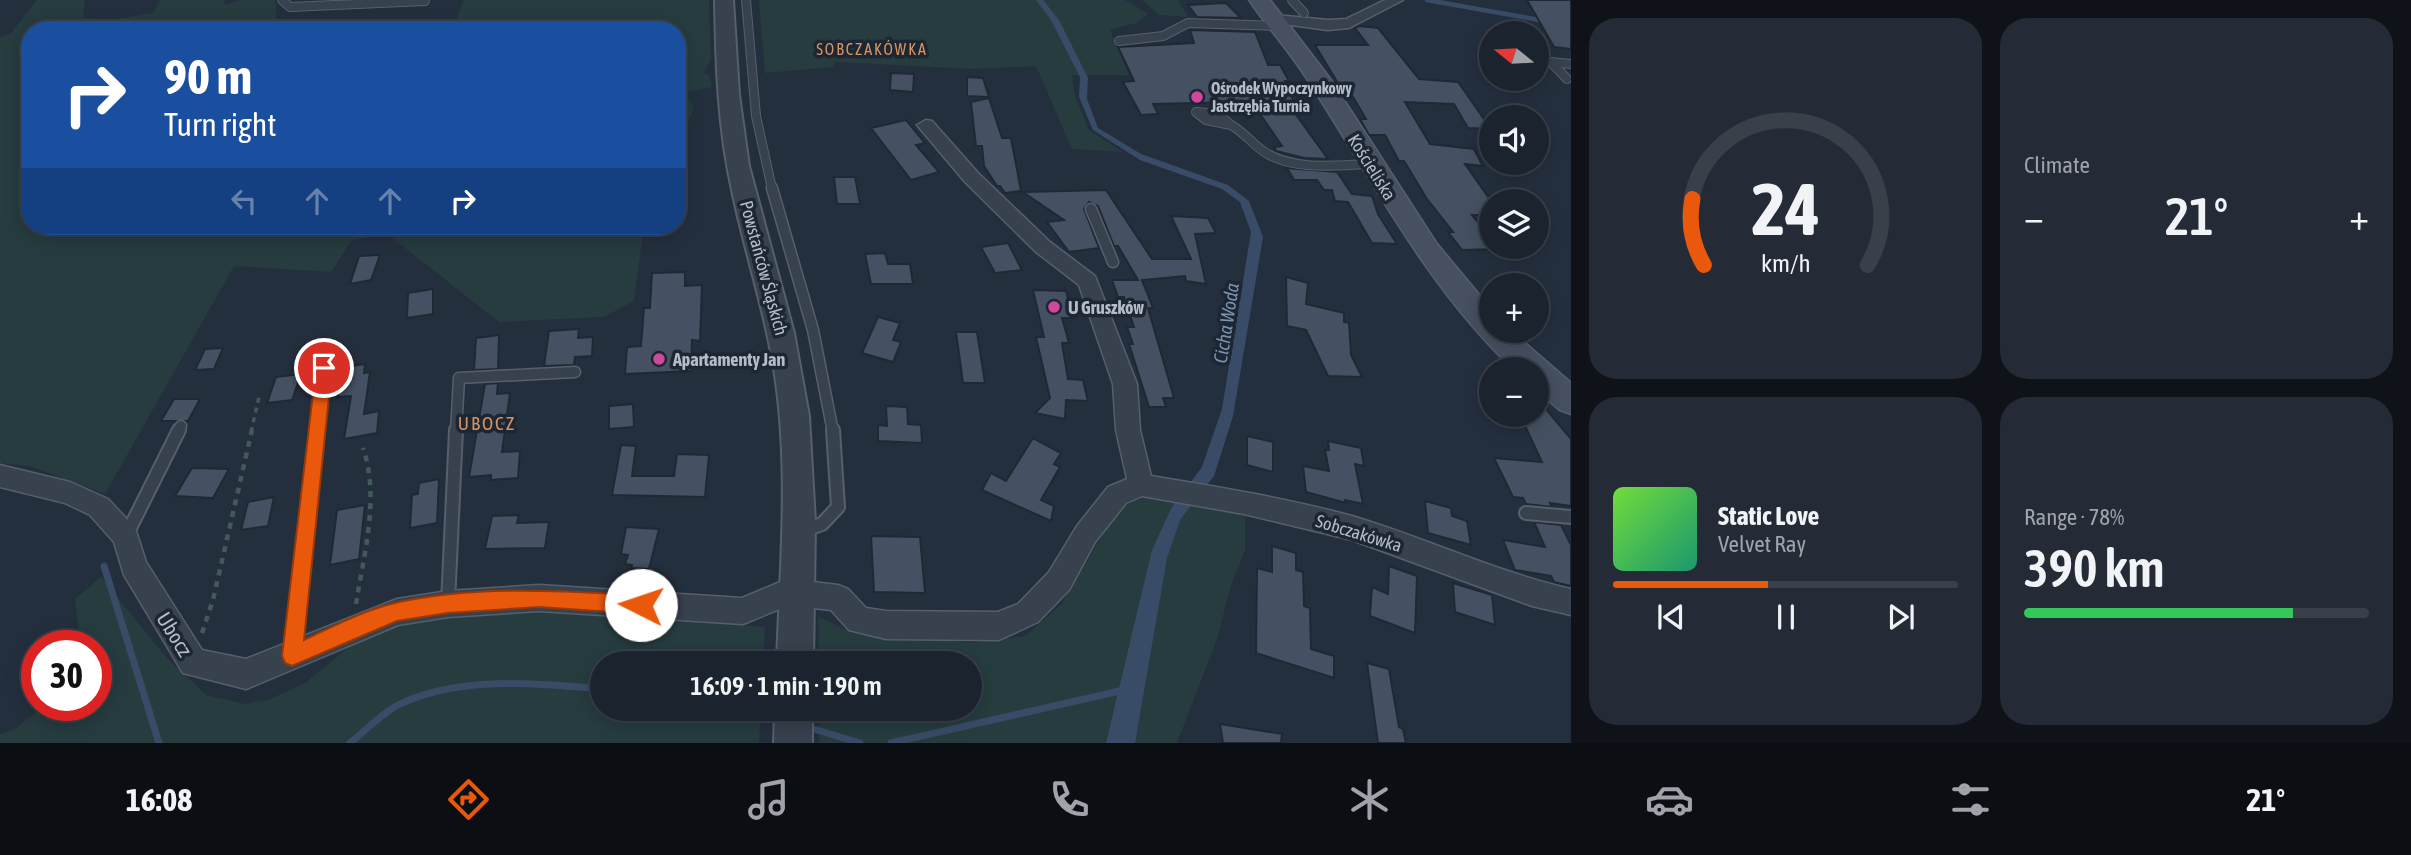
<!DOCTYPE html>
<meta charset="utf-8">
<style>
body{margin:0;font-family:"Asap Condensed",sans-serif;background:#242b36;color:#f1f3f6;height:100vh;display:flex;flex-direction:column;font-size:26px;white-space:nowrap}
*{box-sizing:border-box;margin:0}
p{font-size:23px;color:#a0a4aa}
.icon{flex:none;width:38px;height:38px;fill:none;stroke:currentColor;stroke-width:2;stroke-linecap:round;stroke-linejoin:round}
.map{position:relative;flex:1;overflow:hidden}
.sheet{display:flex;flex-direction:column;gap:18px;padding:18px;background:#0f1319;width:840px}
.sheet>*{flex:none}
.banner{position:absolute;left:21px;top:21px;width:665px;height:214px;border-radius:28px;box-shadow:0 4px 18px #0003,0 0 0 2px #39404a;background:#1a4fa0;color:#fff;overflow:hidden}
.needle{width:46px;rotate:288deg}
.tools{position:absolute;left:1479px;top:21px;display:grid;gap:14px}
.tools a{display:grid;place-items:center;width:70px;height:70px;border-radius:50%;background:#1b232e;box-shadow:0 4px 18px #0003,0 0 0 2px #39404a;font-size:35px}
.speed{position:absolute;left:21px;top:630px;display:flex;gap:14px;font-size:35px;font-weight:700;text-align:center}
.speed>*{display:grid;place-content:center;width:91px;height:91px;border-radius:50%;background:#1b232e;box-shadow:0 4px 18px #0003,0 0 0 2px #39404a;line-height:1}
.speed .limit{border:10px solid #d22;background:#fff;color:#111}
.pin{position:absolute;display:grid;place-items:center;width:60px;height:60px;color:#fff;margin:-30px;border:4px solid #fff;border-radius:50%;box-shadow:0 2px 7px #0007}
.me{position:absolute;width:77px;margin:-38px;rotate:274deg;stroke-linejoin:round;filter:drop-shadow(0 0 5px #0008)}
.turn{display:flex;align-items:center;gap:24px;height:147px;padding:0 28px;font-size:32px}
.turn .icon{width:91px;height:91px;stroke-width:2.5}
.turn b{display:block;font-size:49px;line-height:60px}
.lanes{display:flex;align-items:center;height:66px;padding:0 28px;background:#0003;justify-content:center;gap:35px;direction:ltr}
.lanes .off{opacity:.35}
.big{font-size:52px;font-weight:600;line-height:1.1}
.sheet .widget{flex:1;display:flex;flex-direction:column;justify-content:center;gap:10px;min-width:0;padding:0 24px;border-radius:28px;background:#242b36}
.sheet .dial{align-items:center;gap:0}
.dial svg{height:182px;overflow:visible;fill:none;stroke:#39404a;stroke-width:7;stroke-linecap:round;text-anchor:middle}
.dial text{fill:#f1f3f6;stroke:none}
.song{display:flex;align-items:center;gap:21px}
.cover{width:84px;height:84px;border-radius:10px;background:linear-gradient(135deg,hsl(100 70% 55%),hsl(160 70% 35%))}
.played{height:7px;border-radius:4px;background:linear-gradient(90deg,#ea580c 45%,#39404a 45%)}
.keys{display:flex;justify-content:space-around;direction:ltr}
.heat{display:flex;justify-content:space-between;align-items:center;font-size:38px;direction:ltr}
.charge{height:10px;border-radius:5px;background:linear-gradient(90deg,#34c759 78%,#39404a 0)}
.sheet .tiles{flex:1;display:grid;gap:18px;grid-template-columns:repeat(2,1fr)}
.trip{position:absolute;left:590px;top:651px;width:392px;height:70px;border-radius:35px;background:#1b232e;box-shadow:0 4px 18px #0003,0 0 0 2px #39404a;font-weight:600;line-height:70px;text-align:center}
.menu{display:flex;height:112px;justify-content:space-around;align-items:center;background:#0b0e12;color:#a0a4aa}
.menu .icon{width:49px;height:49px}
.menu .current{color:#ea580c}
.menu b{font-size:32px;color:#f1f3f6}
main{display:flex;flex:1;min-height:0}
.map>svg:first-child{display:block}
</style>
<main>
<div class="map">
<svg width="1571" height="743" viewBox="0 0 1571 743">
<rect width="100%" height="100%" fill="#242f3e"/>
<path fill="#263c3f" d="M37 0H85L83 18 111 20 153 13 160 0H224L225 5 241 0H275L278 30H30V226H644L634 301 604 317 499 322 386 233 351 241 331 272 234 266 105 494 30 466 0 463V38L10 34Z
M464 0H709L711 59 703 73 709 75 712 87 685 92 694 107 688 123 677 127V30H452Z
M759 0H1125L1148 14 1136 23 1110 30 1129 75H1072L1075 97 1089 130 1123 152 1072 149 1036 66 974 69 835 62 833 67 765 73Z
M1142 0H1178L1188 17 1159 15Z
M1143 497 1245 512V550L1231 585 1217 639 1177 743H819V709H970V663H819L818 616 852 633 973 643 1025 636 1061 605 1118 509Z
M101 577 165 656 206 695 244 704 268 700 305 683 370 630 444 599 765 627 763 663H602V709H761L759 743H0V734L15 729 45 705H96V646H81L75 599Z"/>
<path fill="#394c67" d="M1036 0H1043L1059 20 1088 78 1087 99 1098 128 1141 154 1228 185 1249 201 1263 237 1233 416 1214 476 1180 520 1167 558 1135 743H1106L1152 550 1172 507 1202 467 1222 409 1251 232 1240 202 1222 189 1140 160 1093 130 1079 97 1080 77 1051 20Z"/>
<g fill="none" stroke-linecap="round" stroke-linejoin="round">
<path stroke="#394c67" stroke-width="4.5" d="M1427 0 1545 21"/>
<path stroke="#394c67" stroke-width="7" d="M104 566 159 743
M746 709 781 719
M804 726 860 743
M350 743C365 731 379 716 396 706 456 675 537 683 602 689
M891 743 1124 690"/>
</g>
<path fill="#455162" stroke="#1f2835" stroke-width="2" d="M1527 0H1571V49L1554 47Z
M1226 3 1241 18 1197 17 1188 5Z
M1359 26 1378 28 1419 79 1458 82 1491 129 1468 128 1454 104 1405 102 1430 144 1474 149 1483 166 1465 164 1491 201V215H1472L1491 238V247L1500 249 1462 250 1448 232H1453L1427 199 1404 161H1399L1385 135H1369L1360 119H1366L1346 85H1339L1315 45H1368L1355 28Z
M1190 30 1255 32 1268 65H1280L1289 81H1285L1296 106 1289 105 1328 159 1304 158 1276 151 1274 147 1282 146 1260 114H1245L1238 102 1153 104 1158 114 1141 115 1123 82 1134 81 1118 47 1194 43Z
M891 73 914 74 913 92 890 90Z
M967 77 983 78 989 97 967 96Z
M989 98 1002 138H1011L1021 191 1005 193 1000 186H997L984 166 982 146H976L971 102Z
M906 120 925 143 916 145 939 172 911 180 871 128Z
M1287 168 1337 172 1352 194 1372 196 1378 214 1397 244 1372 243 1348 202 1335 201 1332 190H1324L1317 180H1294Z
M834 177H855L860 204H837Z
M1106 190 1152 259H1191L1171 216 1208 218 1216 233 1195 234 1206 284 1186 281 1185 276 1142 280 1153 308H1148L1174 398H1163L1166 407H1149L1129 344H1133L1127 327H1134L1124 297H1118L1112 280H1138L1118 246H1114L1098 206 1089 202 1084 209 1099 248 1069 252 1047 222 1064 220 1023 192Z
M1008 243 1022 270 995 273 981 247Z
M885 253 888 264H910L913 284H871L865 254Z
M380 255 371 280 350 284 359 256Z
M685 272V286L702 285 700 341 692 340 691 371 625 374 627 347 641 346 644 308H650L652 273Z
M1286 277 1308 283 1306 304 1344 313V322L1349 323 1351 355 1362 377 1328 376 1306 330 1287 326Z
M433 289V314L407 318 408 293Z
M1033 290 1066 291 1073 318H1062L1069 343H1062L1068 379 1083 380 1088 401 1066 400 1065 419 1035 413 1050 398 1036 337H1044Z
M878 317 900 323 893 340 901 342 893 362 862 353Z
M579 329 578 338 593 337 592 356 575 357 574 365 544 366 549 331Z
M956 332H977L985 383H963Z
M499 335 498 369 474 370 476 338Z
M223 348 214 369 195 370 205 349Z
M365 364 364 373 370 372 364 414 379 411 377 433 344 439 351 396 338 397 344 367Z
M301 374 292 400 267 403 276 377Z
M498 383 497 394 510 393 502 452 520 451 518 478 491 480V475L469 477 485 384Z
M1536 397 1571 439V506L1550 503 1552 507 1526 504 1523 498 1513 497 1494 458 1542 462 1520 415H1536Z
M174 399H200L188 421H161Z
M633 404 634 427 609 429V406Z
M886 406 907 407 908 424 921 425 922 443 878 441V425L887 426Z
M1247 436 1273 442V472L1247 465Z
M1033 438 1061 453 1054 464 1060 467 1041 500 1054 506 1051 521 982 490 991 473 1006 481Z
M1328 441 1361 448 1364 466 1355 464 1363 504 1345 500 1346 503 1306 492 1303 466 1329 471 1325 450H1329Z
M621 445 636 446 632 476H674L677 454 709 455 705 497 612 495Z
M192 468 229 469 213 498 175 496Z
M439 479 437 523 410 528 412 495 418 494 419 483Z
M274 497 268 526 241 530 248 502Z
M1425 501 1451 508 1452 516 1467 521 1471 545 1428 533Z
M365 505 359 559 330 565 337 510Z
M519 515 517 523 549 522 545 548 485 549 492 516Z
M1534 522 1561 525 1571 545V586L1554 582 1551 576 1515 570 1503 540 1545 547Z
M626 527 659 529 649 569 631 568 632 565 625 564 628 555 621 554Z
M871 536 920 537 925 593 874 592Z
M1272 546 1296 553V570L1303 572 1304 606 1310 608 1311 649 1334 656V678L1256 653 1257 568 1272 572Z
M1389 566 1417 576 1415 633 1370 616 1372 587 1388 594Z
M1453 583 1492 595 1495 625 1455 612Z
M1367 663 1389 669 1399 727 1403 729 1406 743H1378Z
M1220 724 1282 734 1281 743H1223Z"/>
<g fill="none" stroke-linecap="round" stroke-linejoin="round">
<g stroke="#565f6c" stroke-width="10">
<path id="service-far2" d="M282 0 290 7 425 1
M746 0 756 116 772 189
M1292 0 1304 13
M1119 41 1163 36 1188 23 1280 26
M1567 79 1551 62 1571 64
M1196 112 1218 114 1231 125 1206 120Z
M1231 125C1244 132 1253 145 1266 153 1296 171 1337 165 1370 164"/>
</g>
<g stroke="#565f6c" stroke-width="13">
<path id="service-far1" d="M772 188 813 330 833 432
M1091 209 1113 262
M178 432 181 426
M317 432 324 368
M456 432 459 378 575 372"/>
</g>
<g stroke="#565f6c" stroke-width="16">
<path id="service" d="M1526 513 1571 517
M802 531 822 524 838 507 833 430
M126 536 179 430
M448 604 456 430
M292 654 317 430"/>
</g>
<g stroke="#565f6c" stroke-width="3">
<path id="minor" d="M1385 0H1403L1349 28 1328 30 1276 23 1269 19 1276 15 1328 20 1346 19Z
M926 120 932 121 979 174 1050 242 1095 276 1137 384 1140 430 1151 476C1218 487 1286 498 1352 516 1426 538 1496 572 1571 589V615L1532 606 1352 540 1244 514 1142 496 1126 503 1095 542 1069 590 1038 622 999 640 886 639 849 630 831 610 796 606 782 608 743 624 539 611 448 617 398 625 246 689 183 673 124 575 114 542 90 515 65 503 0 487V465L70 482 108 499 135 528 146 562 202 650 246 659 397 599 448 591 539 585 742 598 780 582 796 580 838 585 848 589 866 608 886 611 998 612 1018 604 1049 572 1077 526 1108 487 1127 479 1116 430 1113 384 1079 285 1036 252 965 182 917 125Z"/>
</g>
<g stroke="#565f6c" stroke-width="4">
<path id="tertiary" d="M715 0H733L739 95 749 166 794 333 809 416 815 522 813 663H777C780 569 789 475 776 382 767 317 745 254 732 190 718 128 716 64 715 0Z
M775 709H812V743H774Z"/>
</g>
<g stroke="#565f6c" stroke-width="3">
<path id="secondary" d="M1249 0H1270L1331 80 1437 244 1491 309V331H1511L1571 383V414L1560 410 1536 390V369H1513C1426 286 1374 182 1309 82 1291 53 1268 28 1249 0Z"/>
</g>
<path stroke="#44595c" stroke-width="3.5" stroke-dasharray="5 5" stroke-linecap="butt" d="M251 432 259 397"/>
<path stroke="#44595c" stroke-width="4.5" stroke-dasharray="6 6" stroke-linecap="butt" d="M356 604C364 554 380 497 363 448
M202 633 213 600 252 430"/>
<use href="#service-far2" stroke="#38414e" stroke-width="8"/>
<use href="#service-far1" stroke="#38414e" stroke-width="10"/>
<use href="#service" stroke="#38414e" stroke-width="12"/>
<use href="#minor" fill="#38414e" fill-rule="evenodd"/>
<use href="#tertiary" fill="#38414e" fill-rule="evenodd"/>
<use href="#secondary" fill="#465061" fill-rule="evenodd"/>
</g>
<path fill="#ea580c" stroke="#983908" stroke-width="2" d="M324 362 332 368 304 640C334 626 366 609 399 602 478 585 561 591 641 595L648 598 651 605 648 611 641 614 539 607 448 613 397 621 292 666 285 663 282 656 316 368Z"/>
<g fill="#d1479c" stroke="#1d2633" stroke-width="2.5">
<circle cx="1197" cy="97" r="7"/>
<circle cx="1054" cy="307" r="7"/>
<circle cx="659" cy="359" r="7"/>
</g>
<g text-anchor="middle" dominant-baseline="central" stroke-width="7" stroke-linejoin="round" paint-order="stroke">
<g font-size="16" letter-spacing="2" fill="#d59563" stroke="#1d2633">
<text x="872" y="49">SOBCZAKÓWKA</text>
</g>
<g font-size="16" font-weight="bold" fill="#b4bcc9" stroke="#1d2633" text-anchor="start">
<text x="1211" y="88">Ośrodek Wypoczynkowy<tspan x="1211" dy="18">Jastrzębia Turnia</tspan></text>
</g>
<g font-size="18" fill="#b4bcc9" stroke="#1d2633">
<text transform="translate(1372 167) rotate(58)">Kościeliska</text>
<text transform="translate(764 268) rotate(75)">Powstańców Śląskich</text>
<text transform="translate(1359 533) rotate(17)">Sobczakówka</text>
</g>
<g font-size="18" font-weight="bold" fill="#b4bcc9" stroke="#1d2633" text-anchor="start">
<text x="1068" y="307">U Gruszków</text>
<text x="673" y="359">Apartamenty Jan</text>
</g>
<g font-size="19" font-style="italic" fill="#7c92b1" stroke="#1d2633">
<text transform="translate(1226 323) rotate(-81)">Cicha Woda</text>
</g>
<g font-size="19" letter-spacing="2" fill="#d59563" stroke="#1d2633">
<text x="487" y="423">UBOCZ</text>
</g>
<g font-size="21" fill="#b4bcc9" stroke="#1d2633">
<text transform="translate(175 634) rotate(58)">Ubocz</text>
</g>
</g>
</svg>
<div class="tools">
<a><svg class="needle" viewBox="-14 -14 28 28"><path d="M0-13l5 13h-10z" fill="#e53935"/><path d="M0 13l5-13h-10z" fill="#a0a4aa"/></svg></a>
<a><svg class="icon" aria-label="sound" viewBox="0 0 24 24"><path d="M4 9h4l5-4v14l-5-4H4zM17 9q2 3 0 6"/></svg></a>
<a><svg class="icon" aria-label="layers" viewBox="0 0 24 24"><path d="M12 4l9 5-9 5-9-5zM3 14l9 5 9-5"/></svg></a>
<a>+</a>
<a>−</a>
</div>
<div class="speed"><div class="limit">30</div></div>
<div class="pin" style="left:324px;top:368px;background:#d93025"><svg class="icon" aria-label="arrive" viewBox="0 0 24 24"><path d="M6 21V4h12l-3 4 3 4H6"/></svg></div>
<svg class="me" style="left:641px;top:605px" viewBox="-20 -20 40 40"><circle r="19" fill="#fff"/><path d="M0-13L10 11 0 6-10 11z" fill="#ea580c"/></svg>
<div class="trip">16:09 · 1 min · 190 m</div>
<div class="banner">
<div class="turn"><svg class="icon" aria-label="right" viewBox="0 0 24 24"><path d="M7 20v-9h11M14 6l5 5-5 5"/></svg><div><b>90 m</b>Turn right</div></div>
<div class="lanes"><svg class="icon off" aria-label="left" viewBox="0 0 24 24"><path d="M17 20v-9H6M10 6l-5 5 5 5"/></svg><svg class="icon off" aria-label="ahead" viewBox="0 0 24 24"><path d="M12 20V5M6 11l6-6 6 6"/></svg><svg class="icon off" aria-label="ahead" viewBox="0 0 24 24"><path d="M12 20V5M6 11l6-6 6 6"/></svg><svg class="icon" aria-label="right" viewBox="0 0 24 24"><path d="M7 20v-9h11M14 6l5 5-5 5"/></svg></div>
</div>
</div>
<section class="sheet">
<div class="tiles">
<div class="widget dial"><svg viewBox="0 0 100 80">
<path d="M14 69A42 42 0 1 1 86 69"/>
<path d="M14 69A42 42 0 0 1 9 40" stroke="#ea580c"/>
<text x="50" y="56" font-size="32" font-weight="700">24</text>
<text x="50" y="72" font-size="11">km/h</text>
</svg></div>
<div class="widget"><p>Climate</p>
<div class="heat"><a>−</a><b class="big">21°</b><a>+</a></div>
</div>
<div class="widget">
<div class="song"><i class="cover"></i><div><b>Static Love</b><p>Velvet Ray</p></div></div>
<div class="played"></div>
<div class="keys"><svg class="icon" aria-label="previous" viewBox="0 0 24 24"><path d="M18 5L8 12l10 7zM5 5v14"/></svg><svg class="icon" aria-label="pause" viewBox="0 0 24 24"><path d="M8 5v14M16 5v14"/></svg><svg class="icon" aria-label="next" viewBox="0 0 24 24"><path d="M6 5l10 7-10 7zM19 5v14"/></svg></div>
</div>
<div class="widget"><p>Range · 78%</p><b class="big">390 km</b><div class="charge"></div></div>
</div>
</section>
</main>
<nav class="menu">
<b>16:08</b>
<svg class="icon current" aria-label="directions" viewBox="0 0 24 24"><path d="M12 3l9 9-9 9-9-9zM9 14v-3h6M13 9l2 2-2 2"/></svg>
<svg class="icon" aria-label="music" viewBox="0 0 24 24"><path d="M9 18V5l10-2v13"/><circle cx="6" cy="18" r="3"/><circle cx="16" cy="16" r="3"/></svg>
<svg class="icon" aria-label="phone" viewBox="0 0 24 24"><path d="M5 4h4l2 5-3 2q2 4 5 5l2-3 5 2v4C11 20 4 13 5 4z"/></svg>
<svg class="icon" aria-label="climate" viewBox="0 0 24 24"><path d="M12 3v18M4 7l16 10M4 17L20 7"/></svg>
<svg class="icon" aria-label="car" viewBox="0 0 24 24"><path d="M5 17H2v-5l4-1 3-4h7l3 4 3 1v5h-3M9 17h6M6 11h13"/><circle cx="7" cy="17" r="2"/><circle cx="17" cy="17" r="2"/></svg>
<svg class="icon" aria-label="filters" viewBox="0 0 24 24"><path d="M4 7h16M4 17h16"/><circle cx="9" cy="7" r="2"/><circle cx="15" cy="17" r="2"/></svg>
<b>21°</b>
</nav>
